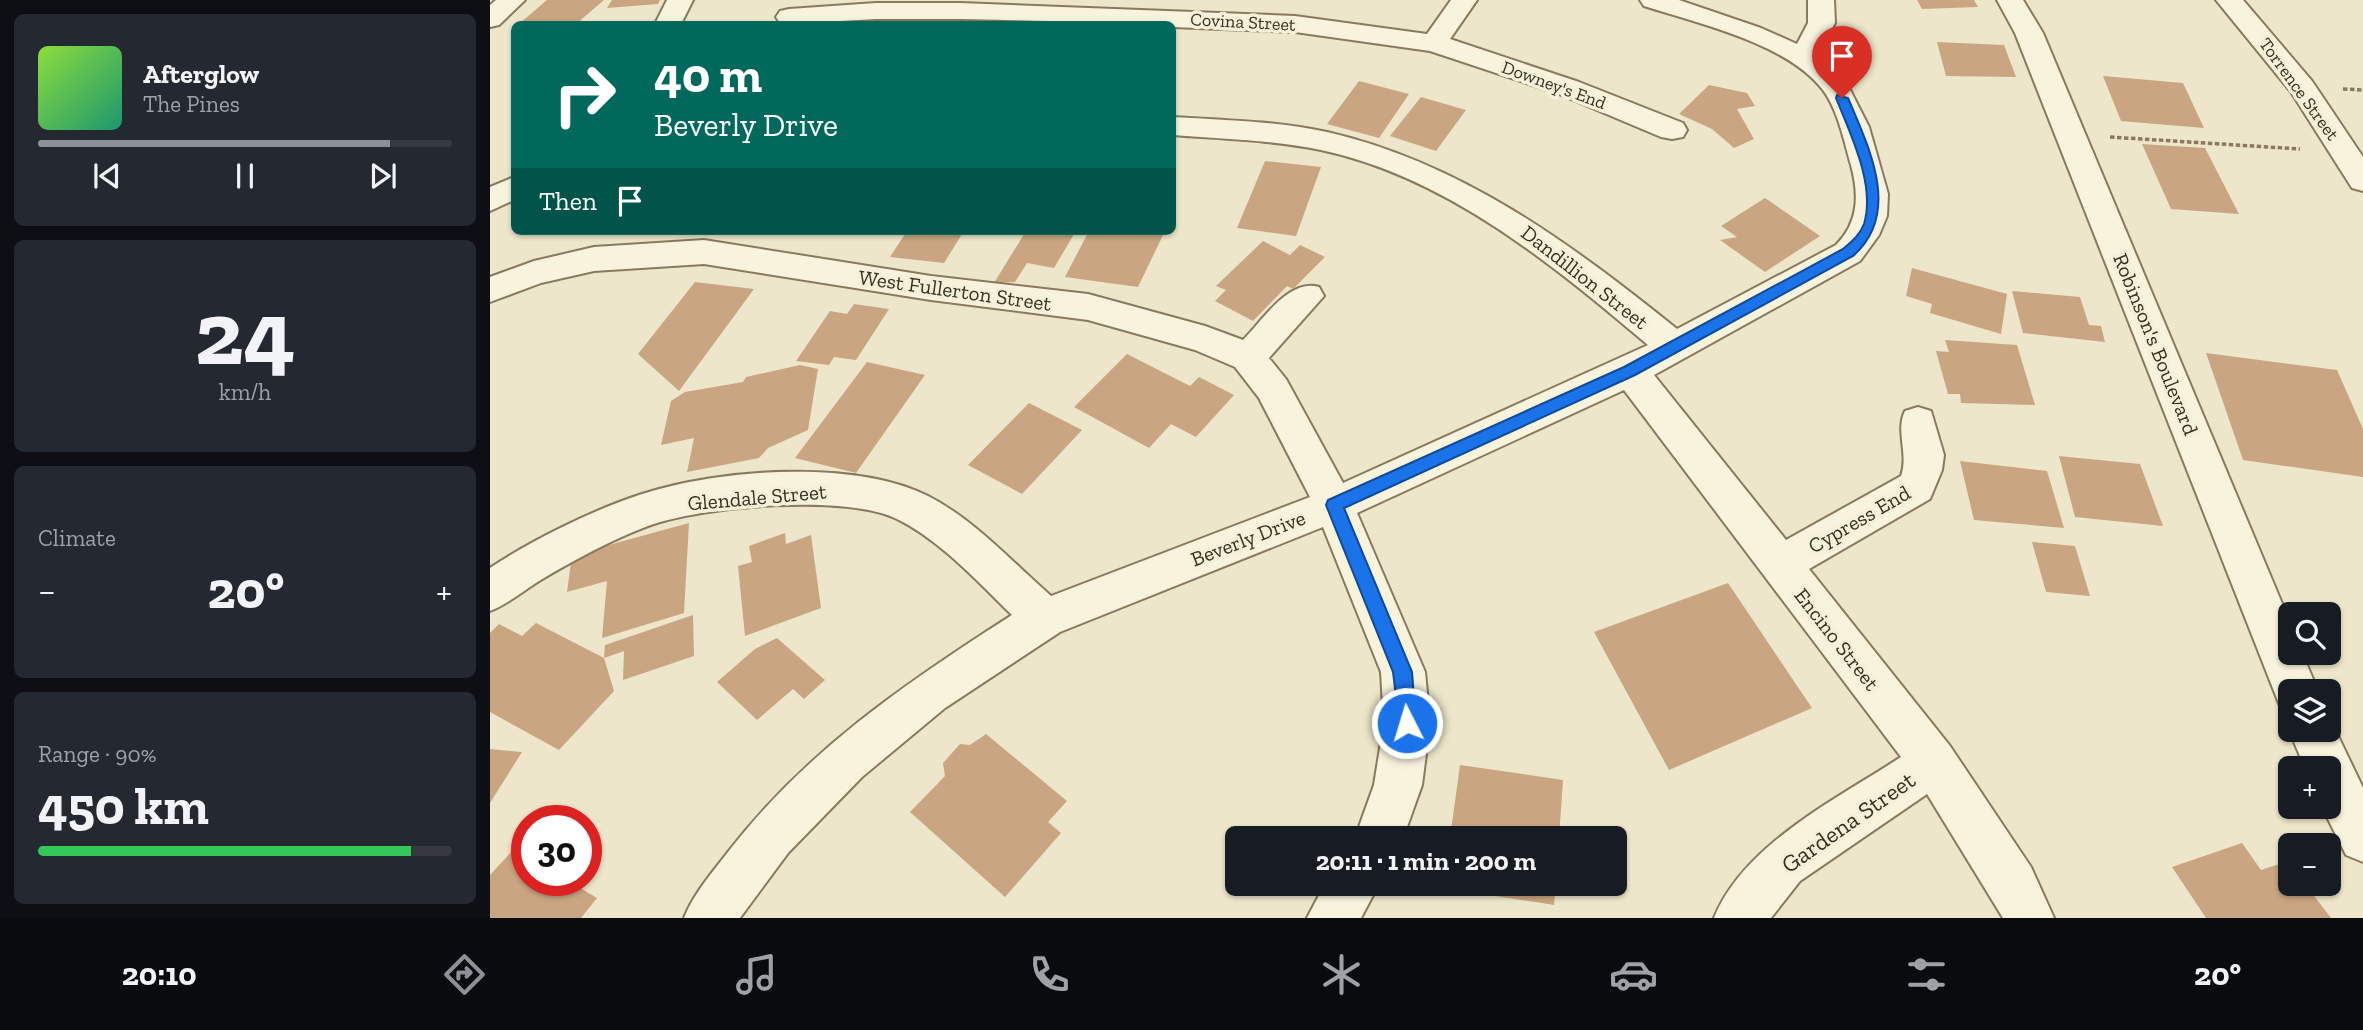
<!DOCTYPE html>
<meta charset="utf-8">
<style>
body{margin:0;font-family:"Zilla Slab",serif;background:#242831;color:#f1f3f6;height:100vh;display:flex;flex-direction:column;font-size:26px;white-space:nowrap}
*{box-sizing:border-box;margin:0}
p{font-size:23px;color:#9ea1a6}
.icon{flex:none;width:38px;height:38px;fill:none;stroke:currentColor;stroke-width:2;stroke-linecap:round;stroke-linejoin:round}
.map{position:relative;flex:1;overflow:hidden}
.sheet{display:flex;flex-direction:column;gap:14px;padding:14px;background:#0d0f14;width:490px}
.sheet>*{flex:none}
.hud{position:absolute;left:21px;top:21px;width:665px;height:214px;border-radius:10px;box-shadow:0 2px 5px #0004;background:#00695c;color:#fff;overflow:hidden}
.controls{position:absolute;left:1788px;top:602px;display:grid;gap:14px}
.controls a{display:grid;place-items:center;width:63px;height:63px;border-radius:10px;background:#171b24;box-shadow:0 2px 5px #0004;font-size:35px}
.speed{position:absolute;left:21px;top:805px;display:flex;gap:14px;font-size:35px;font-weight:700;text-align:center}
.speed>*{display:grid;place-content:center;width:91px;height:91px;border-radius:50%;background:#171b24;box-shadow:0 2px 5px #0004;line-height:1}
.speed .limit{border:10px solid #d22;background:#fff;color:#111}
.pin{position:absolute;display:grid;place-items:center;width:60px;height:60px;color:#fff;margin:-72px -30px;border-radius:50% 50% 50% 0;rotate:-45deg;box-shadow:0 0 7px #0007}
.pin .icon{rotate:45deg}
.me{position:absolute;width:77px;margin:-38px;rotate:355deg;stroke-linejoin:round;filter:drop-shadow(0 0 5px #0008)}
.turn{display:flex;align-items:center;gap:24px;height:147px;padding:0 28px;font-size:32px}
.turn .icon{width:91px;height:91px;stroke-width:2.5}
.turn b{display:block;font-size:49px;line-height:60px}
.then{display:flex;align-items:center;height:66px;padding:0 28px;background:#0003;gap:14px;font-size:26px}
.big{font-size:52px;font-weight:700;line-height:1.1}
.sheet .card{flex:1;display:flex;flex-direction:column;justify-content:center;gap:10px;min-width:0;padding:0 24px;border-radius:10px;background:#242831}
.sheet .dial{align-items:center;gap:0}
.dial b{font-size:91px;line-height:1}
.song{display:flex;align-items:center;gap:21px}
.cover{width:84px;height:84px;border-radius:10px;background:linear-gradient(135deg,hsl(90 70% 55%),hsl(160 70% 35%))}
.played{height:7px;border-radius:4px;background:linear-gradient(90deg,#8c9099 85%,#363941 85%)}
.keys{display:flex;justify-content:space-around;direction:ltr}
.heat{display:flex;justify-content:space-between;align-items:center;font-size:38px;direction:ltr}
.charge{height:10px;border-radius:5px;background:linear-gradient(90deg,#34c759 90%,#363941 0)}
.trip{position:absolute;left:735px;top:826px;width:402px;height:70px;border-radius:10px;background:#171b24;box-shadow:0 2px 5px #0004;font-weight:700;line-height:70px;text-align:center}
.menu{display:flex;height:112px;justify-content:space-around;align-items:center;background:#090b0e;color:#9ea1a6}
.menu .icon{width:49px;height:49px}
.menu .current{color:#8c9099}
.menu b{font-size:32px;color:#f1f3f6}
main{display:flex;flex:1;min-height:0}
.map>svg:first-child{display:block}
</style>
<main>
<section class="sheet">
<div class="card">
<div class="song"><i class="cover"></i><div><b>Afterglow</b><p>The Pines</p></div></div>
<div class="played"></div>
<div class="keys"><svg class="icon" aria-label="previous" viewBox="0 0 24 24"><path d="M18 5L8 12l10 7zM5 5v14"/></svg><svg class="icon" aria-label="pause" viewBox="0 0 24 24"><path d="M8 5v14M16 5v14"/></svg><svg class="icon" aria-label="next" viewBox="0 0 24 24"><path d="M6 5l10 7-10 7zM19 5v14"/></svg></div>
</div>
<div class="card dial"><b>24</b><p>km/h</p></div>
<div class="card"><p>Climate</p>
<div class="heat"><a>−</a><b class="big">20°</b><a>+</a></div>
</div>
<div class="card"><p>Range · 90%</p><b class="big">450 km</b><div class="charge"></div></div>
</section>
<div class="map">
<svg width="1873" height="918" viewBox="0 0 1873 918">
<rect width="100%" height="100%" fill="#ede6ca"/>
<path fill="#c9a681" d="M57 0H114L86 24 30 23Z
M122 0H170L168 4 117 8Z
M1427 0H1484L1488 7 1432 9Z
M1447 42 1514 45 1526 77 1456 76Z
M1613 76 1693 83 1714 128 1631 121Z
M869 81 919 94 889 138 837 124Z
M1219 85 1257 93 1265 106 1247 109 1264 139 1244 148 1222 129 1189 114Z
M931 97 976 110 946 151 900 136Z
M1652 144 1715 148 1749 214 1681 209Z
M775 161 831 167 806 236 747 228Z
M1275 198 1330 236 1275 272 1230 240 1247 237 1231 226Z
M417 231H474L454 263 400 257Z
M536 231H586L564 268 537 263 525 282 504 283Z
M599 231H675L648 287 575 277Z
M773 241 800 255 810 245 835 257 803 289 797 286 763 321 725 301 736 290 726 286Z
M1422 268 1517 294 1511 334 1440 313 1442 304 1416 296Z
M205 282 264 289 189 391 148 354Z
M1522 291 1590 297 1599 325 1611 326 1615 342 1533 333Z
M364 304 399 309 366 360 344 357 339 365 306 361 340 311 357 314Z
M1455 340 1527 345 1545 405 1471 403 1470 394H1458L1446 351 1459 352Z
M1716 353 1847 370 1873 429V477L1753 460Z
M637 354 700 386 709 377 744 395 706 437 681 424 659 448 584 407Z
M377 362 435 375 366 473 305 458Z
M310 365 328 369 318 430 278 448 269 458 197 472 204 438 171 445 181 401 195 392 253 382 256 377Z
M539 403 592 430 532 494 478 465Z
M1569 456 1650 464 1673 526 1585 517Z
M1470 461 1557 471 1574 528 1484 520Z
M199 523 194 613 112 638 117 581 77 592 82 555Z
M295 533 296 544 321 535 331 608 255 636 248 566 262 562 259 546Z
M1542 542 1585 546 1600 596 1556 592Z
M1238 583 1322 708 1179 770 1104 632Z
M203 615 204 656 133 680 134 651 114 658 115 645Z
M46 623 114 658 124 691 69 750 0 712V633L9 624 32 636Z
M287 638 335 680 314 699 303 689 267 720 227 682 265 649Z
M496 734 577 801 558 822 571 833 515 897 420 812 455 776 453 763 470 744 480 745Z
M0 749 32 752 0 803Z
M970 765 1073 780 1069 838H960Z
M1752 843 1771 870 1798 861 1801 884H1815L1841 918H1716L1682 867Z
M23 850 37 858V880H77L107 898 91 918H0V875Z
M954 884H1066L1064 905 954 888Z"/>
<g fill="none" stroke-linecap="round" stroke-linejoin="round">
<g stroke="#89795f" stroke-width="4">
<path id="minor" d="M6 0H35L9 25 0 27V5Z
M177 0H203L191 24H165Z
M961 0H987L960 39 1089 82 1193 123 1197 130 1193 137 1182 139 1171 137 1069 94 940 51 805 32 682 27V24L471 19H386L297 24 290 23 286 17 290 11 299 9 386 3H471L805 16 937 34Z
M1150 0H1189L1271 28 1307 44 1318 23V0H1344L1345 23 1327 55 1355 80 1379 127 1398 194 1397 216 1389 235 1370 261 1164 375 1296 540 1411 476C1419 454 1405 431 1415 411L1428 407 1441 411 1454 455 1452 470 1440 499 1319 569 1460 746 1541 867 1564 918H1513L1437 794 1310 881 1281 918H1224C1254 844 1347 799 1411 757L1134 390 867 513 935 672 940 723 932 785 913 838H865L884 785 894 723 891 672 833 527 570 632 455 708 372 777 298 853 250 918H194C204 893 222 873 238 852 316 751 416 683 522 615 488 582 452 542 409 520 358 493 213 506 158 526 123 539 86 559 54 578 35 589 20 603 0 611V568C42 540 105 509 152 494 229 469 365 459 438 496 485 520 522 562 561 596L820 497 769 398 745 367 705 350 598 320 441 300 214 264 104 271 51 283 0 302V277L44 261 104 247 214 240 441 276 598 294 715 326 753 340C773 320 799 278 829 287L834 296 779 358 796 379 853 483 1158 345C1062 264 957 177 831 150 782 140 732 139 682 135V117C734 120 786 121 837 132 972 163 1081 244 1187 329L1346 245C1369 222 1369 195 1361 165 1354 141 1348 110 1333 90 1297 43 1207 23 1154 6Z
M1507 0H1533L1553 33 1801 625V653H1812L1828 691H1801V710L1790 706 1784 691 1525 33Z
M1726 0H1753L1822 81 1873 157V191L1862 188 1801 92Z
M24 177V200L0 211V187Z
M1839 717 1873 788V862L1856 855 1832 807H1839V768H1815L1799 730 1801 726V730H1839Z
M835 884H889L871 918H817Z"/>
</g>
<path stroke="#89795f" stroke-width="3.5" stroke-dasharray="4.5 2.5" stroke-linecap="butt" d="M1853 89 1873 90
M1620 137 1810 149"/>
<use href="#minor" fill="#f8f3dd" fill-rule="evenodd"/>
</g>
<path fill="#1a73e8" stroke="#114b97" stroke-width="2" d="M1347 95 1358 98C1379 148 1412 213 1363 256L1145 375 854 508 922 672 926 723 924 729 917 732 910 729 903 672 836 505 838 500 1134 367 1353 249C1361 242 1370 235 1374 224 1386 185 1360 133 1346 98Z"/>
<g text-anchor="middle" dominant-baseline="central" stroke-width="7" stroke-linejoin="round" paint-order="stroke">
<g font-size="18" fill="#3a3021" stroke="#f5f0d9">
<text transform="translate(753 22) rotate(3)">Covina Street</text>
<text transform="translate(1064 85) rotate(20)">Downey's End</text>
<text transform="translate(1809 89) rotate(54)">Torrence Street</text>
</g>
<g font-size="21" fill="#3a3021" stroke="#f5f0d9">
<text transform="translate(1095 277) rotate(38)">Dandillion Street</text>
<text transform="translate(465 290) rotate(8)">West Fullerton Street</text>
<text transform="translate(1666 344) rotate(68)">Robinson's Boulevard</text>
<text transform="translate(267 497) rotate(-5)">Glendale Street</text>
<text transform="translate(1369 519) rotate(-30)">Cypress End</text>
<text transform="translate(758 538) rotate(-21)">Beverly Drive</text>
<text transform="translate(1347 639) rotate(52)">Encino Street</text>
</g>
<g font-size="24" fill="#3a3021" stroke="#f5f0d9">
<text transform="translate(1358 822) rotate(-35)">Gardena Street</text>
</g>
</g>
</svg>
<div class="controls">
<a><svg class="icon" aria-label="search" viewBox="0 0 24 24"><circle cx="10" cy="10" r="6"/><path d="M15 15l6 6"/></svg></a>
<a><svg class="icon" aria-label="layers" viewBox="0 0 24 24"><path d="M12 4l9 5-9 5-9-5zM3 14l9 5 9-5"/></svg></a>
<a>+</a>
<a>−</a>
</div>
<div class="speed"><div class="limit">30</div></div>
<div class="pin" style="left:1352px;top:98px;background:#d93025"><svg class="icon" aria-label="arrive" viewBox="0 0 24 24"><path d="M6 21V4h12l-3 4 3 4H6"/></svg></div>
<svg class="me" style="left:917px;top:723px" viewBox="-20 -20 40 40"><circle r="17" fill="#1a73e8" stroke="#fff" stroke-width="3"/><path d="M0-11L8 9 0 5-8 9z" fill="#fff"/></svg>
<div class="trip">20:11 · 1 min · 200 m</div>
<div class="hud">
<div class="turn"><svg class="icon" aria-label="right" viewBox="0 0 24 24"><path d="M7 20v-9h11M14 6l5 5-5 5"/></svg><div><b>40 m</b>Beverly Drive</div></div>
<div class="then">Then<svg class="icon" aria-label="arrive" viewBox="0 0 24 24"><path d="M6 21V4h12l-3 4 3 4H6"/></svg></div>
</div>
</div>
</main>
<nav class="menu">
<b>20:10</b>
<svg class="icon current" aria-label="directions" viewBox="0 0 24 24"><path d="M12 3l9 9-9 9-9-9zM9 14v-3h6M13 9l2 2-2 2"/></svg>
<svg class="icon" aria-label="music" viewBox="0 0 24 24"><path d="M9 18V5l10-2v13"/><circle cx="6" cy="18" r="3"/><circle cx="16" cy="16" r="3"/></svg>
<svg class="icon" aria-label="phone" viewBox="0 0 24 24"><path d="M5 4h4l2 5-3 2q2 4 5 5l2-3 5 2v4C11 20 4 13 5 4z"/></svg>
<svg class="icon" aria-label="climate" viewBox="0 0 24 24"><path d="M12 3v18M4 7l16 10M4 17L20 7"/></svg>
<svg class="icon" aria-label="car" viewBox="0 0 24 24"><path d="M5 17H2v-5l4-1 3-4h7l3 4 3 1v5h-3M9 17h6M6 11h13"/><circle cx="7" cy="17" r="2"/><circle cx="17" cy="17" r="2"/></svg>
<svg class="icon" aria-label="filters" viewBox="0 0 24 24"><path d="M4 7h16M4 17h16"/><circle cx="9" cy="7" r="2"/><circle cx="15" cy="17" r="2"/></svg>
<b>20°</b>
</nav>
